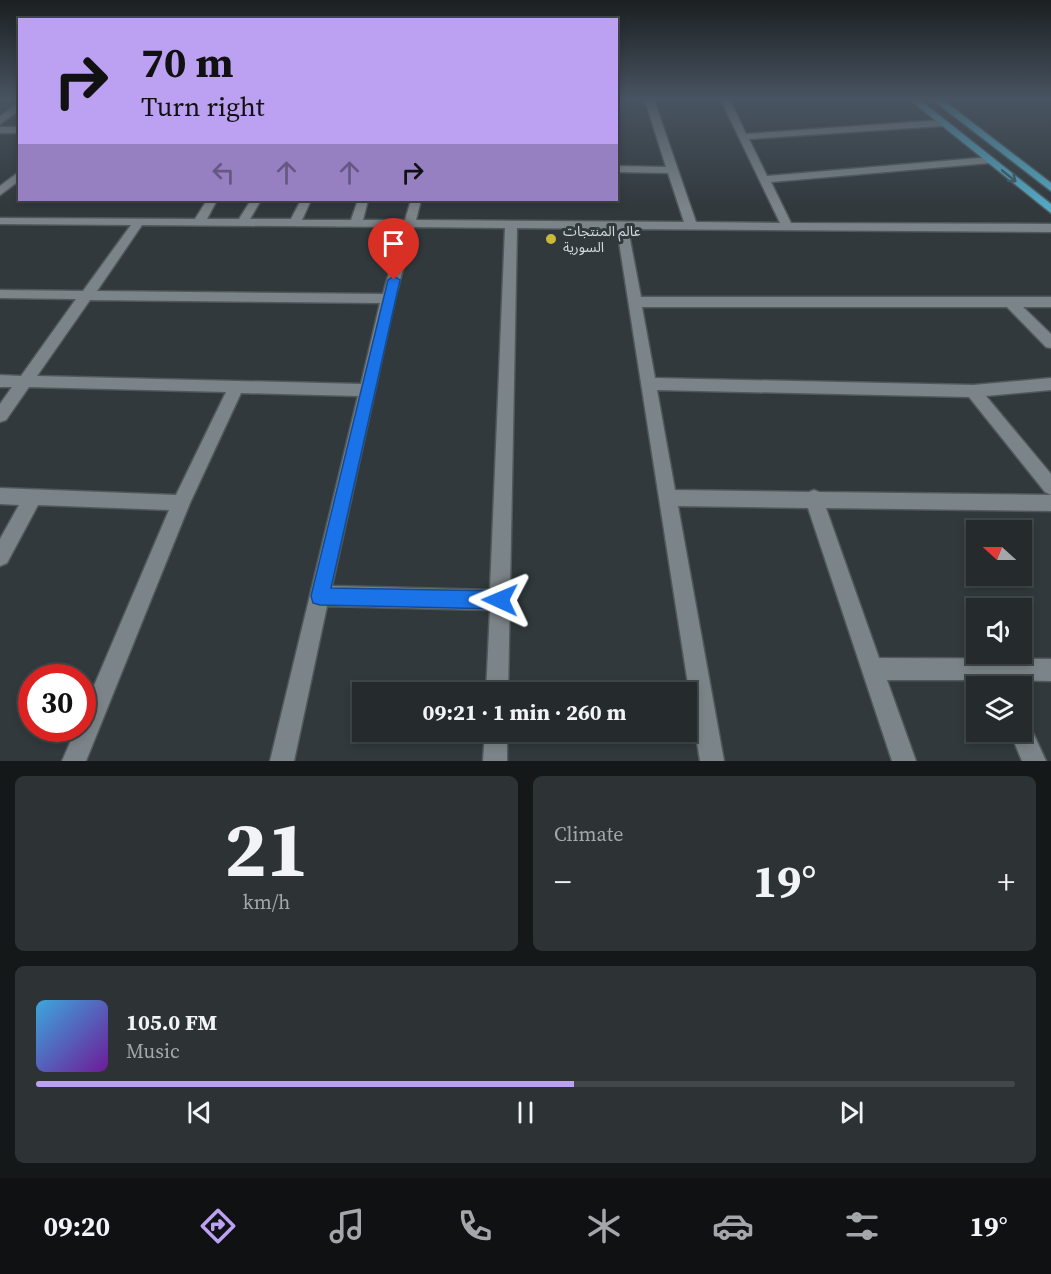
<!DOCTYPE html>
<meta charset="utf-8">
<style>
body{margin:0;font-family:"Source Serif 4","Noto Sans Arabic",serif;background:#2d3335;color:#f1f3f6;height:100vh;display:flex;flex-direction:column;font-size:22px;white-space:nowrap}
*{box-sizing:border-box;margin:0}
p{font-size:20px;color:#a3a7aa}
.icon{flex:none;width:33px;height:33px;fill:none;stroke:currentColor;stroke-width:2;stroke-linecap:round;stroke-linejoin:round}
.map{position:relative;height:761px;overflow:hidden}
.sheet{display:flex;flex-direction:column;gap:15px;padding:15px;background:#141819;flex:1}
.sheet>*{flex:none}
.top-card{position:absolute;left:18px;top:18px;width:600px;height:183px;border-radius:0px;box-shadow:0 3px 9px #0003,0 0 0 2px #424749;background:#bca0f2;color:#111;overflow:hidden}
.needle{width:39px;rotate:291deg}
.tools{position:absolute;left:966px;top:520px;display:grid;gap:12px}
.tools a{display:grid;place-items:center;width:66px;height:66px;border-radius:0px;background:#252b2d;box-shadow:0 3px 9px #0003,0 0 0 2px #424749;font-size:30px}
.speed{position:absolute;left:18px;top:664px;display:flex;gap:12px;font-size:30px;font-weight:700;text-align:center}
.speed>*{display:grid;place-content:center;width:78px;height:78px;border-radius:50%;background:#252b2d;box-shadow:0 3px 9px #0003,0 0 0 2px #424749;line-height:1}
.speed .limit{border:9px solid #d22;background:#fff;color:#111}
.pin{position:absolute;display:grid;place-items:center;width:51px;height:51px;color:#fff;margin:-62px -26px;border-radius:50% 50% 50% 0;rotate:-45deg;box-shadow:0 0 6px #0007}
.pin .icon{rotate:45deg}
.me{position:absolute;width:66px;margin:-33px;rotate:271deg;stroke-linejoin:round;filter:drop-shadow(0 0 4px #0008)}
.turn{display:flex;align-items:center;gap:21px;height:126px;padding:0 24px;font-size:27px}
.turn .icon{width:78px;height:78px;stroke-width:2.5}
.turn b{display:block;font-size:42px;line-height:51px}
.lanes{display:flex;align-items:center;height:57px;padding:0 24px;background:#0003;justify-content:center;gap:30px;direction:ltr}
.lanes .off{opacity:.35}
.big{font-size:45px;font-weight:700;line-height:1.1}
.sheet .card{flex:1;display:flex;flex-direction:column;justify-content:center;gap:9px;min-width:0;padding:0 21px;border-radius:9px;background:#2d3335}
.sheet .dial{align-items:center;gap:0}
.dial b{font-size:78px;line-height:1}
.song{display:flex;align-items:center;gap:18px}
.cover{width:72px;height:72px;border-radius:9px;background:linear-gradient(135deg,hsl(200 70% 55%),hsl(280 70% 35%))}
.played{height:6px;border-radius:3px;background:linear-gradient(90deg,#bca0f2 55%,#424749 55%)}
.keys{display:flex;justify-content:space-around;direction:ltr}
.heat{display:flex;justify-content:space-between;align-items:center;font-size:33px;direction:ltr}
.sheet .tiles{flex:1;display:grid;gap:15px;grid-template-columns:1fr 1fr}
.card:last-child{grid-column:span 2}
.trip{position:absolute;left:352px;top:682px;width:345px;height:60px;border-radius:0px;background:#252b2d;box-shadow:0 3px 9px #0003,0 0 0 2px #424749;font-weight:700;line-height:60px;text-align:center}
.tab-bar{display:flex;height:96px;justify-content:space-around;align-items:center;background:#0f1112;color:#a3a7aa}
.tab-bar .icon{width:42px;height:42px}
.tab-bar .on{color:#bca0f2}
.tab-bar b{font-size:27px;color:#f1f3f6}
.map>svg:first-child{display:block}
</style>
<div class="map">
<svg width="1051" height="761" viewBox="0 0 1051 761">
<rect width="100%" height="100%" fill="#31393c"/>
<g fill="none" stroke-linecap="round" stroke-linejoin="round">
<g stroke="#50585a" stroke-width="3">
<path id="minor" d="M645 100H654L696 222 780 223 721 100H730L746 134 942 120 947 123 942 126 749 139 767 176 990 157 995 160 990 163 771 182 791 223 1051 224V232L628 229 641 297H1051V307H1023L1051 334V348L1046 347 1007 307H642L655 378 973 385 1051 378V390L986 396 1051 474V495L1045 492 969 397 657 390 675 490 809 492 814 490 819 492 1051 495V511L826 508 879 658 1051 659V681L1008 680 1011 687H989L986 680H887L916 761H892L808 508 678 506 724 761H700L617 229 517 228 508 693H486L490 610 327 606 294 761H270L358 396 241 393 190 503 86 761H62L76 729H82V714L169 510 38 505 7 563 0 566V539L19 505 0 504V488L176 495 226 392 29 387 6 420 0 422V404L12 387H0V375L21 376 76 299 0 298V290L83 291 131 225 0 224V218L195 219 207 200H217L207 219H239L251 200H261L250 219H291L301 200H311L302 220H351L358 200H368L363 220H405L411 200H421L416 220 684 222 668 173 616 172V166L666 167ZM142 225 402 227 383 294 97 291ZM414 227 505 228 490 590 332 586 395 299ZM90 300 380 303 361 384 37 376Z
M20 102V110L0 124V116Z
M0 127H20V133H0Z
M20 171V180L0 195V186Z
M1022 721 1029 724 1046 761H1022L1010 732H1022Z
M485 732H507V761H483Z"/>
</g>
<g stroke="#50585a" stroke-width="3">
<path id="major" d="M910 100H920L1051 204V213Z
M933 100H943L1051 183V191Z"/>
</g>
<use href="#minor" fill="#7b8488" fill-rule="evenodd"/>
<use href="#major" fill="#52a9c5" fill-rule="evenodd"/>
</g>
<defs><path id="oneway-shaft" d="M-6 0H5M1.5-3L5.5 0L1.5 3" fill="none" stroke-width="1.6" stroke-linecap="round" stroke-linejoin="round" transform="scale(1.5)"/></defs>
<use stroke="#3b5b65" href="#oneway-shaft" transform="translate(1009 176) rotate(39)"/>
<linearGradient id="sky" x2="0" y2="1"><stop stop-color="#1b1f21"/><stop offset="0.48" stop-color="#485461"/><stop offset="1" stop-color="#485461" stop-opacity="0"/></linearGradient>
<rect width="1051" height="207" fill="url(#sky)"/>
<path fill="#1a73e8" stroke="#114b97" stroke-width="1.5" d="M394 276 400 280 331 588 500 591 506 594 509 600 506 606 500 609 320 605 313 603 311 596 388 280Z"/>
<circle fill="#caba39" stroke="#31393c" stroke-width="2" cx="551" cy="239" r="6"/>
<g text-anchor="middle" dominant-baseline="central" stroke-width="6" stroke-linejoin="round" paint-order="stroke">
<g font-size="14" fill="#d4d9db" stroke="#31393c" text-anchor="start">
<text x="563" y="231">عالم المنتجات<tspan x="563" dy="16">السورية</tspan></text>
</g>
</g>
</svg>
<div class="tools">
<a><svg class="needle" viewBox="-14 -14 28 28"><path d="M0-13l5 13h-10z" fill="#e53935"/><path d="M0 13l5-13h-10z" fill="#a3a7aa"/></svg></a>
<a><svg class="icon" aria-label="sound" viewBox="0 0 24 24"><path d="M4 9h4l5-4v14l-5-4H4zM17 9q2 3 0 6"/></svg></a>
<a><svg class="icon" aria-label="layers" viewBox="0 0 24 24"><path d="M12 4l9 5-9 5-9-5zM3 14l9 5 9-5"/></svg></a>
</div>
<div class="speed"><div class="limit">30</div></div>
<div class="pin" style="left:394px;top:280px;background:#d93025"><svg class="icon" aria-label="arrive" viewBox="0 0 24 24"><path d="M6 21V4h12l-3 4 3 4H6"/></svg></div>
<svg class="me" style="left:500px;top:600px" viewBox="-20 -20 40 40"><path d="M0-17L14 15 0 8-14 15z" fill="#1a73e8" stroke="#fff" stroke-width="4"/></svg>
<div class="trip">09:21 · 1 min · 260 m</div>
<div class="top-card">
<div class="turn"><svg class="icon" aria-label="right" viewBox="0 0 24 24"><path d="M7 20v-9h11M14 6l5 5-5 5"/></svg><div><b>70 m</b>Turn right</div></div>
<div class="lanes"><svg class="icon off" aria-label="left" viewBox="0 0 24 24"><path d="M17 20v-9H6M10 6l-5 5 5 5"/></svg><svg class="icon off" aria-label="ahead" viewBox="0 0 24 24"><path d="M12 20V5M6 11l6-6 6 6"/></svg><svg class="icon off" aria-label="ahead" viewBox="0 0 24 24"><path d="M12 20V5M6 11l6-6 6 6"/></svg><svg class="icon" aria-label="right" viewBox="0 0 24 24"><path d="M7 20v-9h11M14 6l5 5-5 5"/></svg></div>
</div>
</div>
<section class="sheet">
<div class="tiles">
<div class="card dial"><b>21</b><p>km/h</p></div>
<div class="card"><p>Climate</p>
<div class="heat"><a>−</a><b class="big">19°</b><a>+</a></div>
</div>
<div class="card">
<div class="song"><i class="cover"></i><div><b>105.0 FM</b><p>Music</p></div></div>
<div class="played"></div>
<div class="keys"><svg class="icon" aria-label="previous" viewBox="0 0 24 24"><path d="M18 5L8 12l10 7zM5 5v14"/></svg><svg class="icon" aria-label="pause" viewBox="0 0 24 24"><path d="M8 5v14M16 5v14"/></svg><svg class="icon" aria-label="next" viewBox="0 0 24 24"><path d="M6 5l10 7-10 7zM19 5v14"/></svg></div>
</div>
</div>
</section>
<nav class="tab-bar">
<b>09:20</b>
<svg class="icon on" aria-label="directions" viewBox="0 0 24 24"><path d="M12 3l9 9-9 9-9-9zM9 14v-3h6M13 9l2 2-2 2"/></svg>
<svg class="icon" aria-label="music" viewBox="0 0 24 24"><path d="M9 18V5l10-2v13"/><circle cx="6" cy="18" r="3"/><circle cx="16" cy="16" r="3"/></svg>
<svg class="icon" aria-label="phone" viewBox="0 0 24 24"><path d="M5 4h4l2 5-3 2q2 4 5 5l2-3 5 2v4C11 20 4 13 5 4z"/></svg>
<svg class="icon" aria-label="climate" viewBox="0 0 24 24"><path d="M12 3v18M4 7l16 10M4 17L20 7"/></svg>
<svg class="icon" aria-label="car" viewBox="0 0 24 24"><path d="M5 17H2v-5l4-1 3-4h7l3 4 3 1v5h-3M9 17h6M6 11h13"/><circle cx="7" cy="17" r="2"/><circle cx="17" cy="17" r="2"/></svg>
<svg class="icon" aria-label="filters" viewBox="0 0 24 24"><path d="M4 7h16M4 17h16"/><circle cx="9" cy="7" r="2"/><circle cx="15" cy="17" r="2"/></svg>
<b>19°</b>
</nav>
